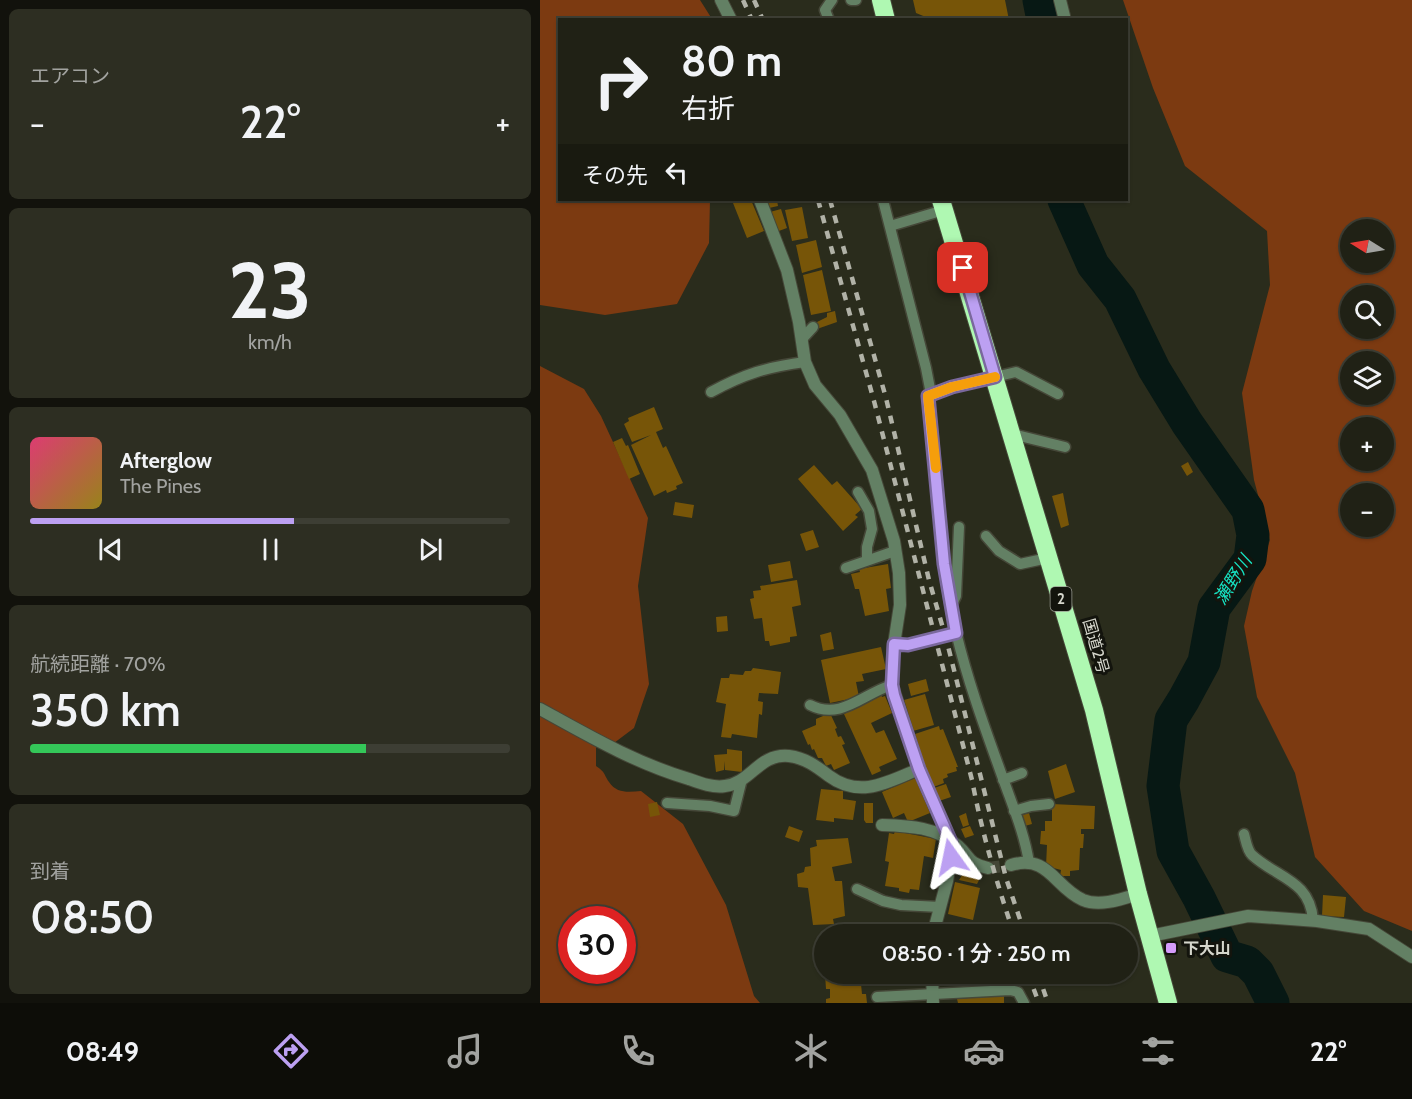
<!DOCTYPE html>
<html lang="ja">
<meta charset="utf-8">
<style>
body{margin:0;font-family:Cabin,"Noto Sans JP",sans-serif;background:#2d2e22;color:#f1f3f6;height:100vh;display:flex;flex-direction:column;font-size:22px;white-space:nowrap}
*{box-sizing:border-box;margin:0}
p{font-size:20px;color:#a2a3a0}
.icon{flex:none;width:33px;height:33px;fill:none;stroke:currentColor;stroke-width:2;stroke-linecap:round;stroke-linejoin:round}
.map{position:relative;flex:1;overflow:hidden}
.details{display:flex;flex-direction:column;gap:9px;padding:9px;background:#12120c;width:540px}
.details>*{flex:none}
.guide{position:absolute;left:18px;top:18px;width:570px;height:183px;border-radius:0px;box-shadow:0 2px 4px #0004,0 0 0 2px #3d3e34;background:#202115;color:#f1f3f6;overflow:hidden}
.needle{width:39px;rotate:281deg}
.controls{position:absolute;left:800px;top:219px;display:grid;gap:12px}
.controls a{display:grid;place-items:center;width:54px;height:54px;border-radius:50%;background:#202115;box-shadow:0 2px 4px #0004,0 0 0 2px #3d3e34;font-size:30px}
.speed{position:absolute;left:18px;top:906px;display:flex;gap:12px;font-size:30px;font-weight:700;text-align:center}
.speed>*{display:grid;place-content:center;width:78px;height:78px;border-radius:50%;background:#202115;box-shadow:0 2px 4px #0004,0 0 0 2px #3d3e34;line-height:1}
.speed .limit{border:9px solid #d22;background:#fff;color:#111}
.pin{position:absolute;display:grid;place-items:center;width:51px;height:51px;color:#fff;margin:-26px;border-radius:12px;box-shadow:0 3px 9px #0006}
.me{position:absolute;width:66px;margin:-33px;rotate:348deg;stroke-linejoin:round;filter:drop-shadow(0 0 4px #0008)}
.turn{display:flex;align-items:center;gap:21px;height:126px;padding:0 24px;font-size:27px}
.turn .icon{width:78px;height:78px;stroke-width:2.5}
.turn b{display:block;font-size:42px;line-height:51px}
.then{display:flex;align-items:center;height:57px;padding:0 24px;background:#0003;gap:12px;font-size:22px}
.big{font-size:45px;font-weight:600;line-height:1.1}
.details .widget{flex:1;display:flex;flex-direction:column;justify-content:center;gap:9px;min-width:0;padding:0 21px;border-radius:9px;background:#2d2e22}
.details .dial{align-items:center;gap:0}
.dial b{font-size:78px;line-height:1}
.song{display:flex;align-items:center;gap:18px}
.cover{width:72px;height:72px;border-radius:9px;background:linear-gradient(135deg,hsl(340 70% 55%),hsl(50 70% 35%))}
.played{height:6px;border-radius:3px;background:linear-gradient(90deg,#bca0f2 55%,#3d3e34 55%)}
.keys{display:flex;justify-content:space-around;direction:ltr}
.heat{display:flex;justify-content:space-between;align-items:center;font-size:33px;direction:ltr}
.charge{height:9px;border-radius:4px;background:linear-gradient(90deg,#34c759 70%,#3d3e34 0)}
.trip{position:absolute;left:274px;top:924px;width:324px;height:60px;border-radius:30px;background:#202115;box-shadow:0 2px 4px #0004,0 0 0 2px #3d3e34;font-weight:600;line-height:60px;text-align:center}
.menu{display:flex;height:96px;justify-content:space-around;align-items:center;background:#0d0d08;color:#a2a3a0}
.menu .icon{width:42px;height:42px}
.menu .on{color:#bca0f2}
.menu b{font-size:27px;color:#f1f3f6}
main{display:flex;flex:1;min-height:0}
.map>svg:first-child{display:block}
</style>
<main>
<section class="details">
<div class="widget"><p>エアコン</p>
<div class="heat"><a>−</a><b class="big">22°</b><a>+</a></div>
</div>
<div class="widget dial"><b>23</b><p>km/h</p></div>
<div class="widget">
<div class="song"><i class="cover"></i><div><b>Afterglow</b><p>The Pines</p></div></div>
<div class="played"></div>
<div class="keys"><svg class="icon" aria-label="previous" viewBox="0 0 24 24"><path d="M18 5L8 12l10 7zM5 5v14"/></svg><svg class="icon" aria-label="pause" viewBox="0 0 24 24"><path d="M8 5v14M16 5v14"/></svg><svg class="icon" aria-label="next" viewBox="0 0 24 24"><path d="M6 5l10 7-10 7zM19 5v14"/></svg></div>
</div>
<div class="widget"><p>航続距離 · 70%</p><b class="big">350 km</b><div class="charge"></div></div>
<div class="widget"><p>到着</p><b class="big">08:50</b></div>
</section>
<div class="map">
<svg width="872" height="1003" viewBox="0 0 872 1003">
<rect width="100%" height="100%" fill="#2a2c1c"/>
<path fill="#7c3a11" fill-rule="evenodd" d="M0 0H160L172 19 20 20V200H170L169 243 137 304 65 315 0 305Z
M583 0H872V931L824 911 775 857 755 773 717 697 704 626 712 591 730 540 714 480 702 393 730 285 727 231 645 166 613 88ZM810 230H843V262H810ZM810 296H843V328H810ZM810 362H843V394H810ZM810 428H843V460H810ZM810 494H843V526H810Z
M0 366 44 389 61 416 108 518 98 586 109 684 94 728 74 743 56 747V766C66 773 63 773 69 782 77 794 89 792 101 791L143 824 186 905 214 996 220 1003H0ZM32 920H82V970H32Z"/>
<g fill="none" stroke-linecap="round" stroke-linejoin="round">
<path stroke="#071814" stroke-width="33" d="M499 0 503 20
M524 200 553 265 580 299 614 369 647 423 708 510 713 535 710 559 674 608 664 662 644 699 631 720 623 786 633 851 659 898 687 956 707 962 718 973 733 1003"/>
</g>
<path fill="#775508" d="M373 0H465L469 20H393L376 13Z
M200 200H211L224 231 207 238 193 203Z
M227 200H237L238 206 229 208Z
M262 207 268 238 252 241 245 210Z
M241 209 247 228 236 232 230 212Z
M276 240 282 267 262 273 256 245Z
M282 270 291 311 271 315 263 275Z
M295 311 297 322 277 329 275 323 287 317V313Z
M114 407 123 429 116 432 123 448 126 446 143 483 136 486 137 489 127 493 126 490 114 496 91 445 111 435 92 442 84 424 89 421 88 418Z
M82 438 86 446 88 445 100 474 89 479 73 442Z
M648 462 653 472 647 476 641 466Z
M274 465 292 485 297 481 322 509 315 515 318 517 303 531 258 479Z
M523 493 529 525 521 528 512 496Z
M135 502 154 505 152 518 133 515Z
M273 530 279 547 266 551 260 534Z
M250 561 253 578 231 582 228 565Z
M348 564 351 588 346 589 349 611 325 616 319 589H315L311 574 320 572 319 569Z
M257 580 261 605 252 607 257 636 250 637V642L230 646 229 641H225L222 618 214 619 210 599 214 598 213 591 221 590 220 586Z
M187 616 188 631 177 632 176 617Z
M291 632 294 649 283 651 280 635Z
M341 647 346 669 322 674 324 681 316 682 319 697 290 703 281 660Z
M213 668 241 672 238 694 219 693 218 701 223 702 222 715 219 714 217 738 192 734 191 738 181 737 186 704 176 702 181 678H189L190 674 203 675 205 671H211Z
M386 679 389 691 371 696 368 684Z
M341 694 342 697 345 696 352 713 331 723 336 733 344 730 357 759 339 767 341 771 332 775 304 714 306 713 305 711Z
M385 694 394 725 373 731 364 700Z
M290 713 297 728 295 729 298 737 301 736 305 744 302 745 310 763 294 770 291 764 286 766 282 758H278L274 749 272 750 270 744 268 745 262 731 276 725V719Z
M399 726 400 730 403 729 418 767H416L417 771 407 774 408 777 403 779 404 783 391 788 375 734Z
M187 749 202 751V772L185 770V761L184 770 176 772 174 755 187 754Z
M526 764 535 792 515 799 508 771Z
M375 778 390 813 368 822 364 813 353 818 342 792Z
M406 784 411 797 399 801 394 788Z
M281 789 303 791V799L316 801 313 820 294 818V822L276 820Z
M117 802 120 815 110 817 108 804Z
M324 803H333V823H326L324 820Z
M512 804 555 806 554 829H541V834H544L543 848H540L539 870 530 871V876H520L521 870 506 866 507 845 500 844 501 831H505V821H512Z
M426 813 429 825 423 827 419 816Z
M489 813 492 824 481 827 478 816Z
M249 826 263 831 259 842 245 837Z
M430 826 434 835 425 838 421 829Z
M355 831 396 839 393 858 384 856 379 890 370 889 369 893 359 891V888L345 886 349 862 345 861 349 833 354 834Z
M308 838 312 863 292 867 295 881H302L305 916 293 919 294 924 273 925 268 888 258 887 257 874 264 872 265 867 271 866 270 848 277 846 276 840Z
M426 869 441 876 437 884 419 880Z
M415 882 440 888 433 920 408 914Z
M783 895 806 897 804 917 782 916Z
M285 974H340V975L315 977V985L321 984 322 994H326L327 1003H286V999L290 998V989H286Z
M464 995V1003H418L417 999Z"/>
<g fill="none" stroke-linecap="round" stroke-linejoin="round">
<path stroke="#444636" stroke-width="12" stroke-dasharray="12 6" stroke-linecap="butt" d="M448 868 471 865"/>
<g stroke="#454738" stroke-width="13">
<path id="lane" d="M311 0H316
M289 20 285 10 292 0
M343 200 386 368 391 394
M350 226 404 210
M262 339 273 327
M171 392C204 374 227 367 265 362
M472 434 525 447
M318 492 329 511 332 529 327 547V560
M446 536 459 551 480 564 508 558
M306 568 355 551
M412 604 416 596 419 527
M354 644 368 645 416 633
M270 705C301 721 324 693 352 685
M463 780 482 773
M127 803 170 806 194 811 202 779
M474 811 491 806 509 804
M704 834C706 841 707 850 712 855 737 878 770 880 773 920
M489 863C485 836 474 809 465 784 447 734 428 683 416 632 398 555 399 474 388 396L412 387 476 372 518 394
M317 889 343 901 361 905 400 907
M337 997 470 990 478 992 484 1003"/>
</g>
<g stroke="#454738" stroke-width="14">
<path id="street" d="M181 0 191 20
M520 0 525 20
M220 200 247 270 259 322 265 362 275 385 300 415 332 470 354 541 359 573 360 605 353 651 352 685 379 769 411 842V857L407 881 393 934
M0 709C49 736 95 763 149 779 160 783 173 788 185 786 211 783 219 753 249 756 265 758 276 766 289 776 320 799 348 782 379 769
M342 825C370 826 397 827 418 846 432 859 427 863 448 868
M471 865C509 854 514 887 543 900 560 907 582 899 598 894
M610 936 708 916 777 921 829 929 872 957
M392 974 393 1003"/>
</g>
<g stroke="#454738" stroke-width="20">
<path id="highway" d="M341 0 346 20
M401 200 554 710 598 894 628 1003"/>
</g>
<use href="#lane" stroke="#638064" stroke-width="10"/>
<use href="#street" stroke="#638064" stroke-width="12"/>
<use href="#highway" stroke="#aff8b2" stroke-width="18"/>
<path stroke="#b1b2a7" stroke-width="4.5" stroke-dasharray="8 8" stroke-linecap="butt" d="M203 0 212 20
M214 0 223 20
M278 200 334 401 432 780C442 833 457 884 474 934
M290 200 346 398 389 580 407 642 466 878 485 934
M488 974 499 1003
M498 974 508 1003"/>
</g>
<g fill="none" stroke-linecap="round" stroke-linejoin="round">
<g stroke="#7a689d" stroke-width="15">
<path id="route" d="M411 857V842L379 769 354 695 352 685 354 644 368 645 416 633 404 564 388 396 412 387 455 377 423 268"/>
</g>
<use href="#route" stroke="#bca0f2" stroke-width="10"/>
<path stroke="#f59e0b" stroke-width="10" d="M396 468 388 396 412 387 455 377"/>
</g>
<rect fill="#d59cfb" stroke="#13140d" stroke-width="2" x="625" y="942" width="12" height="12" rx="3"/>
<g text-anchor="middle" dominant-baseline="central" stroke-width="6" stroke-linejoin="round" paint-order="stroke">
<rect fill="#13140d" stroke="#9b9c93" stroke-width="1.5" x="510.5" y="587" width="21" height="24" rx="4.5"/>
<g font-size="15" font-weight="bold" fill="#d5d6cc">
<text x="521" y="599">2</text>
</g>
<g font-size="16" fill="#d5d6cc" stroke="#13140d">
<text transform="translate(556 646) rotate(74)">国道2号</text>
</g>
<g font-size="16" font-weight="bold" fill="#d5d6cc" stroke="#13140d" text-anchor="start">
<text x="643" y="948">下大山</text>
</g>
<g font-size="18" font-style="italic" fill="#16e3c4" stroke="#13140d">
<text transform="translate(693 580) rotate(-58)">瀬野川</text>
</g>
</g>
</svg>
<div class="controls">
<a><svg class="needle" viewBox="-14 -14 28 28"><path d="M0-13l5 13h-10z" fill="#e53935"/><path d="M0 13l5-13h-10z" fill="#a2a3a0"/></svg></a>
<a><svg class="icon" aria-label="search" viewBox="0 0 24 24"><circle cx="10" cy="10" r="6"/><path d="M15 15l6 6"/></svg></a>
<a><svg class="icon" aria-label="layers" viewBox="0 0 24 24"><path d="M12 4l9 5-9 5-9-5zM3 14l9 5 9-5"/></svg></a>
<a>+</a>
<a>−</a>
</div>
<div class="speed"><div class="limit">30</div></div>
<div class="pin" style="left:423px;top:268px;background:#d93025"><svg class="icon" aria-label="arrive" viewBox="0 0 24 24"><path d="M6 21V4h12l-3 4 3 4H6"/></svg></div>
<svg class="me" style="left:411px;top:857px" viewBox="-20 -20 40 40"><path d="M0-17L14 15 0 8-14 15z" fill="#bca0f2" stroke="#fff" stroke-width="4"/></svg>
<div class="trip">08:50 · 1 分 · 250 m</div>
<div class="guide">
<div class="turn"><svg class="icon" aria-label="right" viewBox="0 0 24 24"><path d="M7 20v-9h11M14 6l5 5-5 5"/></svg><div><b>80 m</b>右折</div></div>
<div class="then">その先<svg class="icon" aria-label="left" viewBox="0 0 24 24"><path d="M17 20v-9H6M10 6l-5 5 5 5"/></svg></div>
</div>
</div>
</main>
<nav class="menu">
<b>08:49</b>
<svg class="icon on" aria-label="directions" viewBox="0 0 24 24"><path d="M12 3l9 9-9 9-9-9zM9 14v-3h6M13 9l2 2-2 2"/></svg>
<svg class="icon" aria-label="music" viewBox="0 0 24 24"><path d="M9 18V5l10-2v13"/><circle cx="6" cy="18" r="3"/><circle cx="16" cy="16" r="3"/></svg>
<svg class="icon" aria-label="phone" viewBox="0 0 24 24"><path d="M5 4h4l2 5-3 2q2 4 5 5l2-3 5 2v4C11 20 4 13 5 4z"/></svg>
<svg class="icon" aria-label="climate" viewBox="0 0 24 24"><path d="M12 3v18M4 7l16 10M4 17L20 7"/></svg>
<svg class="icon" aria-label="car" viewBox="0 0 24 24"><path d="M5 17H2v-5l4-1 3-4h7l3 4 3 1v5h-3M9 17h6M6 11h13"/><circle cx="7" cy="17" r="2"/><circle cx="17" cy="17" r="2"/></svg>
<svg class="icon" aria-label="filters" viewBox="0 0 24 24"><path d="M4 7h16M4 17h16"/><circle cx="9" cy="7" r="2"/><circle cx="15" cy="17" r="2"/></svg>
<b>22°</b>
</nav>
